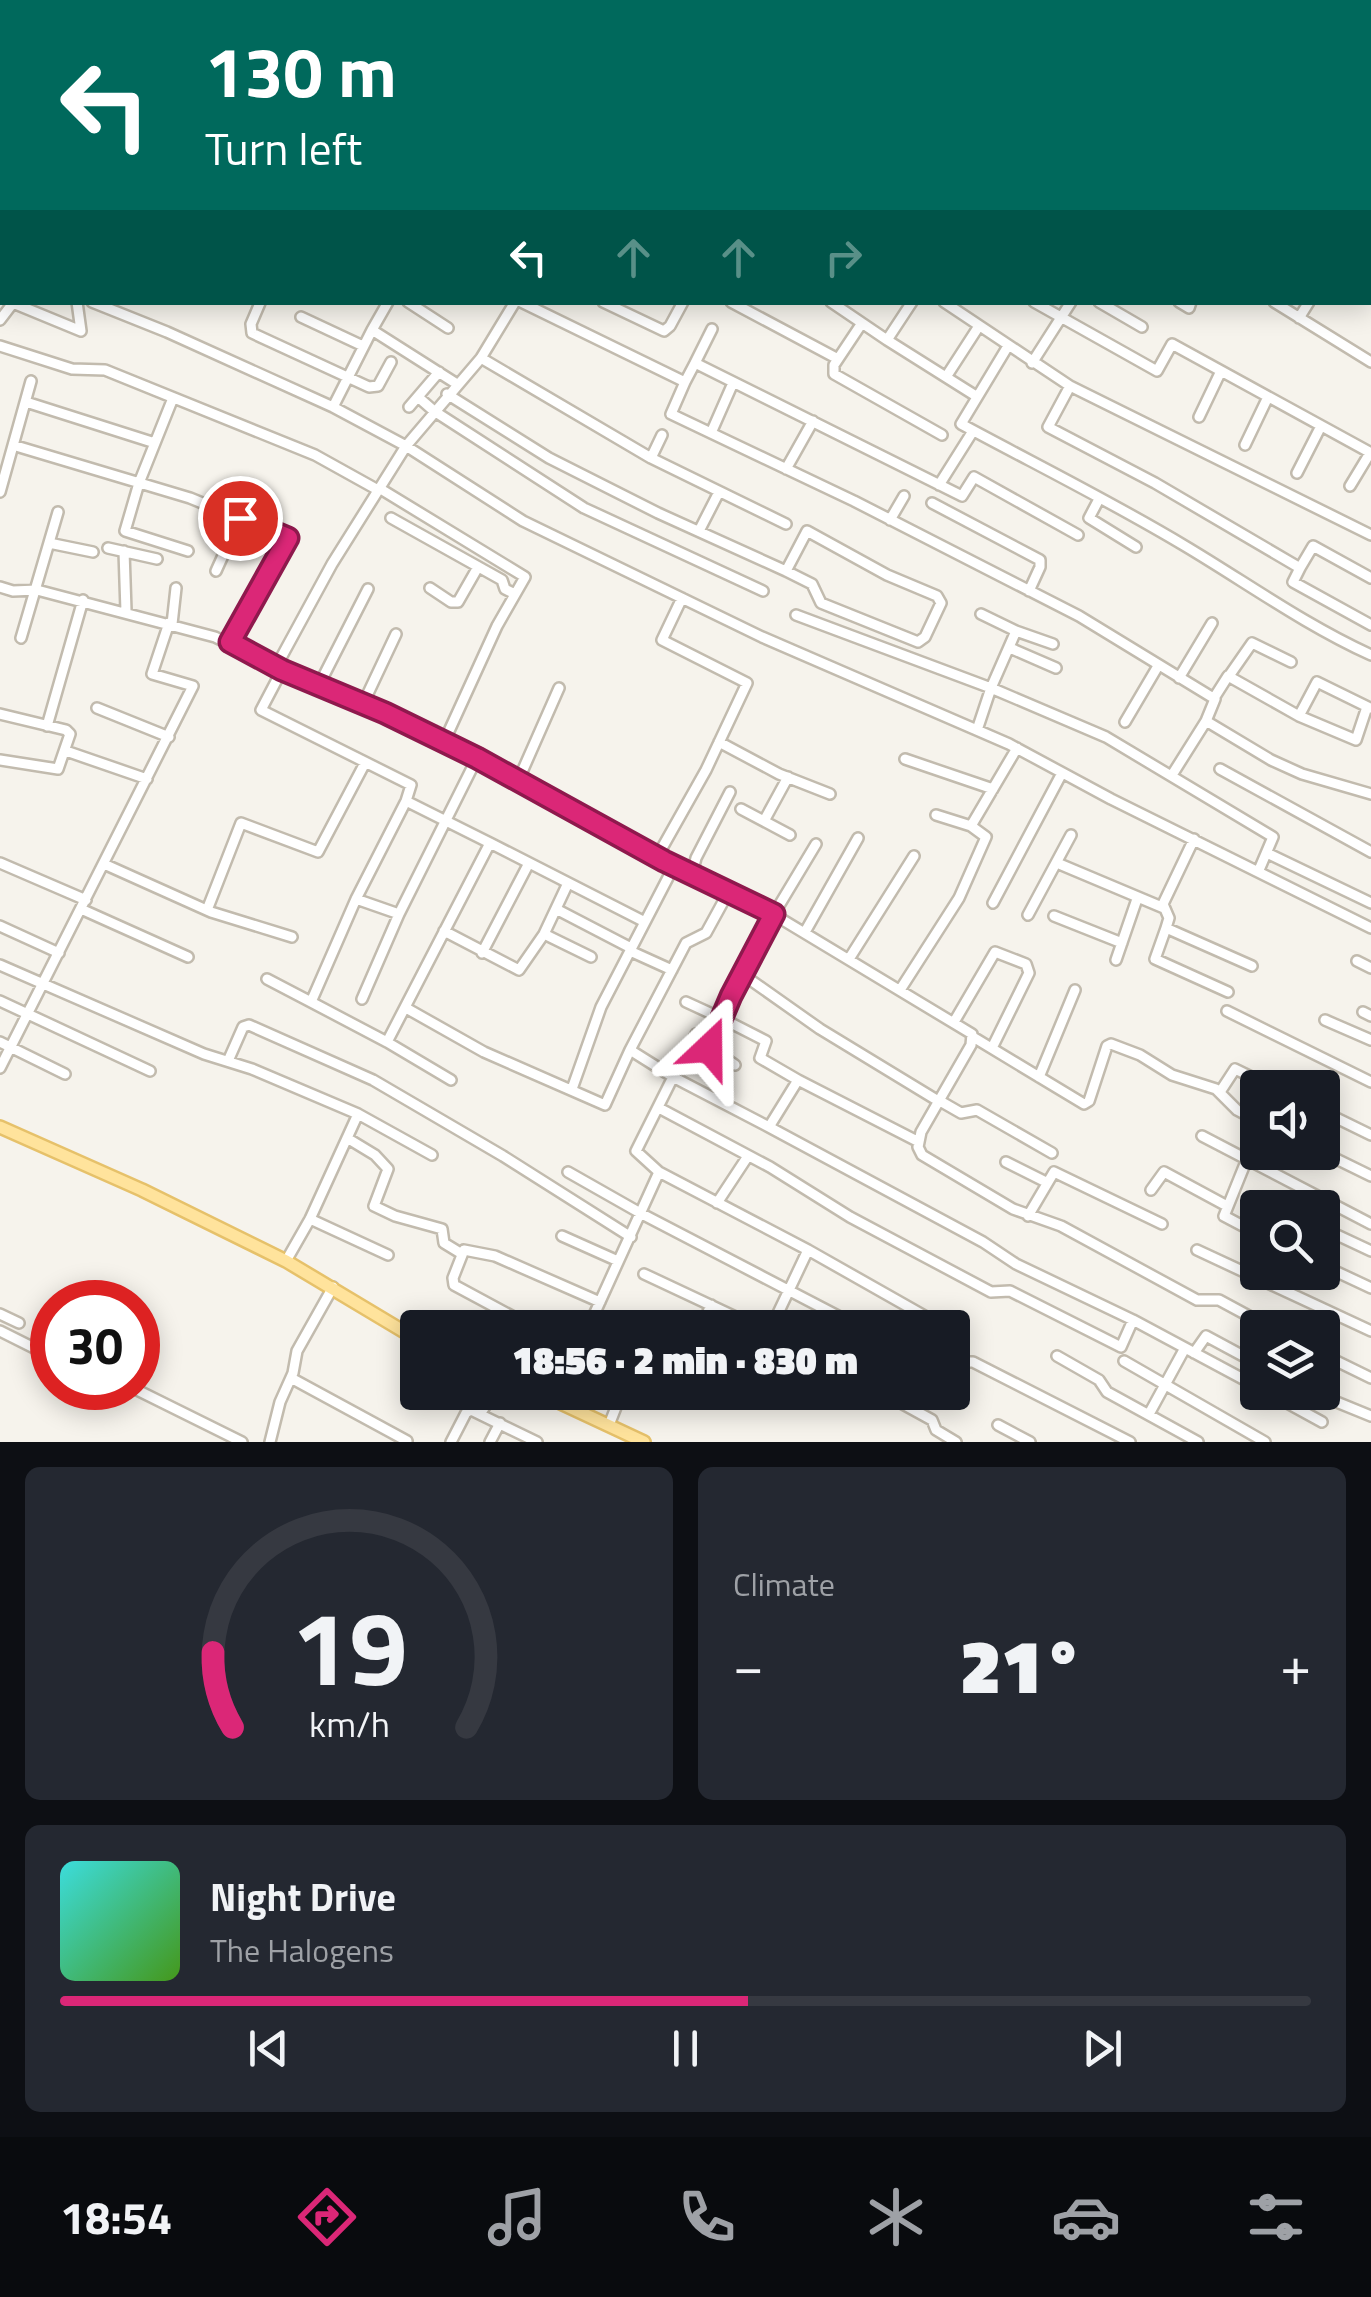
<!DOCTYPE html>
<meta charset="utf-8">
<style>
body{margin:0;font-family:"Titillium Web",sans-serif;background:#242831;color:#f1f3f6;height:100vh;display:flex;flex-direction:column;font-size:38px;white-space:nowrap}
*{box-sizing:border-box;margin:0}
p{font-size:32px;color:#9ea1a6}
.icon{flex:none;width:55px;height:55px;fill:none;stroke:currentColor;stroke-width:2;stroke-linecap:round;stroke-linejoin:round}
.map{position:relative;height:1442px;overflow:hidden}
.side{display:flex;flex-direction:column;gap:25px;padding:25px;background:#0d0f14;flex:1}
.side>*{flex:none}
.guide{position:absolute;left:0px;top:0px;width:1372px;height:305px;box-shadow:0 5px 25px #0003;background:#00695c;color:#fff;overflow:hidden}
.controls{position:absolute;left:1240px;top:1070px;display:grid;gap:20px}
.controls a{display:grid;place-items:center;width:100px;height:100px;border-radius:10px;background:#171b24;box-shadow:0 5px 25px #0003;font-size:50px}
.speed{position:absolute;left:30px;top:1280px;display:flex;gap:20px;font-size:50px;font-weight:700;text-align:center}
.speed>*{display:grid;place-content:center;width:130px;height:130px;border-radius:50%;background:#171b24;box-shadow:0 5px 25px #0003;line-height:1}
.speed .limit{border:15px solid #d22;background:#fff;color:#111}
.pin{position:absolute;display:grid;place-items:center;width:85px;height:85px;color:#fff;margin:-42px;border:5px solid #fff;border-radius:50%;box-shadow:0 2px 10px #0007}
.me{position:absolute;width:110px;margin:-55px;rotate:23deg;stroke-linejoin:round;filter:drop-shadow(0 0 8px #0008)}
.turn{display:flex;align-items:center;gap:35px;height:210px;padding:0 40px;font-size:45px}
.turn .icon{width:130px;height:130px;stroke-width:2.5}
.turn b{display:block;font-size:70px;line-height:85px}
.lanes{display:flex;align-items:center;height:95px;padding:0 40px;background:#0003;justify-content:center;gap:50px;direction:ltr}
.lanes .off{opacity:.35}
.big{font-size:75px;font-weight:800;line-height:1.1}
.side .widget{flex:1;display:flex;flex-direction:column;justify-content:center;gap:15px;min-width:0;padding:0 35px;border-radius:15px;background:#242831}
.side .dial{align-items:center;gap:0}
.dial svg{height:260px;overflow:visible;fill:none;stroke:#363941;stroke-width:7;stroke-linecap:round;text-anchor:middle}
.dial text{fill:#f1f3f6;stroke:none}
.song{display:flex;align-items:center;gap:30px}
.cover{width:120px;height:120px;border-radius:15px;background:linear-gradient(135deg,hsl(180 70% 55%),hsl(100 70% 35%))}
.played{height:10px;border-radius:5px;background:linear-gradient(90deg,#db2777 55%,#363941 55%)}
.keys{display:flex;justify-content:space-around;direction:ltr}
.heat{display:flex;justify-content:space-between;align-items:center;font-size:55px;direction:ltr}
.side .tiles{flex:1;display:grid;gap:25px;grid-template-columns:1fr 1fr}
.widget:last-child{grid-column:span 2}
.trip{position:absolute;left:400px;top:1310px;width:570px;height:100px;border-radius:10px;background:#171b24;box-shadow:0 5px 25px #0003;font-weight:800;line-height:100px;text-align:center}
.dock{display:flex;height:160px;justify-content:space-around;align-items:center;background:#090b0e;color:#9ea1a6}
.dock .icon{width:70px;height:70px}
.dock .current{color:#db2777}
.dock b{font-size:45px;color:#f1f3f6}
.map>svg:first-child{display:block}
</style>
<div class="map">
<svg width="1371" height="1442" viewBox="0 0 1371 1442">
<rect width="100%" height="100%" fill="#f6f3ec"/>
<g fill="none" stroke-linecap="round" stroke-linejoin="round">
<path stroke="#a9d4f2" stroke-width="2.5" d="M953 0 957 2
M1370 259 1371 260"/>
<g stroke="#c2bbae" stroke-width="14">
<path id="minor" d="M66 0 72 2
M303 0 307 2
M422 0 426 2
M574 0 578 2
M641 0 643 2
M764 0 769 2
M895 0 899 2
M934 0 937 2
M984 0 988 2
M1160 0 1163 2
M1196 0 1200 2
M1271 0 1276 2
M695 1 698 2
M155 2 156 0
M1074 2 1076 0
M1324 2 1325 0
M0 21 2 22
M0 104 2 105
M1370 109 1371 110
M0 147 2 140
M0 158 2 159
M1370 165 1371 166
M1370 203 1371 204
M0 206 2 207
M1370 240 1371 241
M0 263 2 264
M1370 269H1371
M0 297 2 298
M92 302 167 332 333 407 406 446 523 521 762 637 1009 744 1111 799 1371 928
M408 302 448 328
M521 302 685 382 695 363 962 496 974 477 1078 535
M603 302 664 331 670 326 683 302
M731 302 838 359
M831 302 887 340 912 302
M944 302 1070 386 1371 535
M1034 302 1157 371 1172 344 1371 453
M1099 302 1142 327
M1179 302 1189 308 1191 302
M1274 302 1371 362
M260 303 251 324 252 333 369 387 378 386 391 362
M301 317 363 346
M1299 318 1309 302
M0 320 13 303 81 331 77 302
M862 323 834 365V374L942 435
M372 330 388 302
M887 340 976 396
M0 346 72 369 105 370 315 455 378 490
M1008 346 961 424C1035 464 1112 502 1185 546 1247 583 1305 625 1371 655
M481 358 651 458 786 524
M695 363 712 329
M1032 363 1071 302
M946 377 979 326
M685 382 671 414 854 501 1079 616 1215 699 1206 721 1271 760 1302 774 1371 794
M1070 386 1048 427 1155 483 1300 568 1293 582 1371 625
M447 394 549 458 658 513 786 571 807 531 887 575 937 596 941 603 925 637 918 642 821 603 812 584 786 571
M418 397 434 411 584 508 763 591
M173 398 139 483 125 531 188 551
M26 402 155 443
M333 407 372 330 457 384
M409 407 439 372
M1199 417 1221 371
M711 433 733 383
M1245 445 1268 397
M16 446 190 498 288 538 230 642
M651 458 662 435
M786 469 813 421
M1297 473 1321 426
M939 485 973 431
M1350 486 1370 453
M379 488 525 577 497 626 444 742
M0 492 31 381
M1099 499 1089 518 1136 547
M932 503 1040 560V567L1029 591
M391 518 502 580 505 589 515 594
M890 520 904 496
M699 531 719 492
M49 543 93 552
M108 548 157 559
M124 551 126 611
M1300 568 1313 546 1371 578
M216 571 240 518
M0 587 13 591 37 590 215 637 282 670 385 713 477 758 664 861 748 899 972 1034 971 1045 921 1132 918 1147 922 1155 1013 1209 1061 1226 1197 1300H1219L1271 1328
M430 588 451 602H458L478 567
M981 614 1016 631
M796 615 991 688 1106 737 1273 837 1259 870
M172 624 176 588
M21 638 58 512
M1010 648 1056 668
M276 667 332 564 406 446 481 358 515 302
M282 670 261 710 411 785 406 801
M1229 676 1252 643 1291 662
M1179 678 1212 623
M319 685 368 589
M1214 698 1228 676 1299 716 1356 740 1367 707
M363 704 396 634
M97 708 169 737
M0 714 66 730 70 734 58 769 0 760
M1299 716 1317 682 1370 708
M1125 722 1158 666
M47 726 83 600
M977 730 991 688 1016 631 1053 644
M719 742 779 774 830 794
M66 751 147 779
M905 759 993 789
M1220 769 1371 852
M1172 775 1206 721
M518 781 559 688
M406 801 490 843 387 1042 311 1002 356 899Z
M741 809 790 835
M764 821 788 777
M971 826 1017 748
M490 843 645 922
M1267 853 1371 903
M657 857 706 770 747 683 662 640 682 598
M0 863 86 900
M1057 863 1164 908
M104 864 211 912 292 937
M692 874 696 858 730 792
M356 899 399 914
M993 903 1062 773
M81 909 188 957
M556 909 631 948
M207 910 241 823 318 852 365 763
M1028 915 1071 835
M1054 916 1122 943
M0 926 59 953
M1166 928 1169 918 1163 904 1194 839
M444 931 519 970 544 934 568 883
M805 932 858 838
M544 934 591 957
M630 951 672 970
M482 953 529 863
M849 959 914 856
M1116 960 1137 899
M1357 961 1371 968
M0 965 204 1054 252 1069 358 1114 310 1219 286 1261
M742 974 820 1029 940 1102
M267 979 311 1002
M900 990 959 898 986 837 971 826 936 815
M1228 992 1155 959 1166 928 1252 966
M362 999 399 914 477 758
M0 1001 150 1071
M686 1002 721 1018 709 1047 735 1065
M406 1008 484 1052 605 1105 630 1050
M1227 1011 1371 1082
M1363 1012 1371 1016
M1325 1020 1371 1040
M954 1022 995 952 1026 964 1029 973 992 1048
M696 1034 673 1077 769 1127 798 1080 919 1142
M973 1037 1084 1104 1089 1101 1107 1046 1111 1044 1140 1055 1172 1075 1216 1089 1237 1110 1258 1121
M0 1042 65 1074
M387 1042 451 1080
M228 1061 243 1027 249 1025 373 1080 503 1156 631 1237
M0 1068 193 686 152 674 169 623
M1039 1077 1075 990
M798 1080 760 1058 766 1041 721 1018 774 914 816 844
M572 1089 601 1007 674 866
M1220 1092 1235 1069 1274 1088
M940 1101 961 1113 977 1110 1052 1153
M659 1108 770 1167 850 1217 991 1292 1010 1291 1121 1347 1133 1320
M1322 1111 1371 1135
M358 1114 432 1155
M769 1127 983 1242 1016 1264 1133 1320 1258 1387
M1202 1136 1371 1224
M347 1138 375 1155 388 1169 374 1206 395 1216 442 1229 444 1243 462 1254
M1322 1152 1371 1176
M1247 1159 1224 1216 1258 1234
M1006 1162 1046 1182
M568 1172 642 1214 861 1328
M659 1172 808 1250 771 1328
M1151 1190 1164 1172 1227 1206
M717 1203 748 1156
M1028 1216 1054 1172 1162 1224
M310 1219 388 1255
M1322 1228 1371 1251
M562 1236 618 1261
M808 1250 944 1327
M1197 1250 1371 1331
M1322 1265 1371 1288
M644 1274 757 1327
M0 1314 19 1323
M534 1328 454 1285 453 1278 464 1250 495 1256 600 1302
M588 1328 659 1172 636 1151 673 1077 630 1050 686 943 706 933 729 891
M701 1328 711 1305
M0 1331 52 1357
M1194 1353 1206 1336 1258 1364
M1322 1354 1371 1378
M1057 1356 1099 1380 1107 1392 1198 1442
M1124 1361 1265 1442
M952 1372H957L966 1362H973L1130 1442
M291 1378 407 1441
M133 1388 242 1442
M881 1392 932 1420 936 1430 956 1442
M1267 1392 1322 1422
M1312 1392 1371 1416
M481 1413 494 1392
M1149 1414 1185 1348
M609 1425 622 1392
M998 1425 1030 1442
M270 1442 280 1402 293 1373 297 1351 333 1287
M451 1442 466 1413 471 1410 537 1442
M490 1442 500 1423"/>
</g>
<g stroke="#e6c16a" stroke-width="16">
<path id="major" d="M0 1127 142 1190 286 1261 418 1340
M537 1392 644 1442"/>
</g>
<use href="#minor" stroke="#fff" stroke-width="9"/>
<use href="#major" stroke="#ffe39c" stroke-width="11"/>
</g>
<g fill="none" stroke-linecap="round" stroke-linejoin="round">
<g stroke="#8e194d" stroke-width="25">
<path id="route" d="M240 518 288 538 230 642 282 670 385 713 477 758 664 861 774 914 731 996 709 1048"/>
</g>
<use href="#route" stroke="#db2777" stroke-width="18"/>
</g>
</svg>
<div class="controls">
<a><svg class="icon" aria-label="sound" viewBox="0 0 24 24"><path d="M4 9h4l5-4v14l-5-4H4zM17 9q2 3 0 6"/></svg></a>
<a><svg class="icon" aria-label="search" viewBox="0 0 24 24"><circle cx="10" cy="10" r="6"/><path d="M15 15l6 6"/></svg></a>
<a><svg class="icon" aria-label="layers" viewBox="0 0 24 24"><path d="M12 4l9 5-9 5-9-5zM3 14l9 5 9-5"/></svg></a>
</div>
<div class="speed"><div class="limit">30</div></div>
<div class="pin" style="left:240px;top:518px;background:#d93025"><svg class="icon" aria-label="arrive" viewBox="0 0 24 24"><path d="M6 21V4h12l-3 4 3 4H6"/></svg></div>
<svg class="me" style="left:709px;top:1048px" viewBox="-20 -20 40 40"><path d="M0-17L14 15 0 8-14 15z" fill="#db2777" stroke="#fff" stroke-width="4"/></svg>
<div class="trip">18:56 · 2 min · 830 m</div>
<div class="guide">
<div class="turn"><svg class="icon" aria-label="left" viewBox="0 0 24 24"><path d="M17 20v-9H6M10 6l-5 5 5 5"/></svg><div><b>130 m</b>Turn left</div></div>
<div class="lanes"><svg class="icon" aria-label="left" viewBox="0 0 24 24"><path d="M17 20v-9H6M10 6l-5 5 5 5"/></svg><svg class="icon off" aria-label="ahead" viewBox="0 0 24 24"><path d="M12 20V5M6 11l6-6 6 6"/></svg><svg class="icon off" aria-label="ahead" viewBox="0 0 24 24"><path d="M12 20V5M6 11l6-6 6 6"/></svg><svg class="icon off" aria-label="right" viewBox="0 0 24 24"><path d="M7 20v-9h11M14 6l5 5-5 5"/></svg></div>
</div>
</div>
<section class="side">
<div class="tiles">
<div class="widget dial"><svg viewBox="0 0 100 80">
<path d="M14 69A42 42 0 1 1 86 69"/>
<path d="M14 69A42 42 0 0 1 8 46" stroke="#db2777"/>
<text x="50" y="56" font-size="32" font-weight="700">19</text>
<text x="50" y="72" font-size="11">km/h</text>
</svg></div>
<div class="widget"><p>Climate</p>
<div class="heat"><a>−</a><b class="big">21°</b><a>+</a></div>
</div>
<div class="widget">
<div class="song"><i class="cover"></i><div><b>Night Drive</b><p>The Halogens</p></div></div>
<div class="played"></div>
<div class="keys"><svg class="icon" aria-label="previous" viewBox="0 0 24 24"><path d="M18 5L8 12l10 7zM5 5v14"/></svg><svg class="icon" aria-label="pause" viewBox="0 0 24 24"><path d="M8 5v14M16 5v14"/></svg><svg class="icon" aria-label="next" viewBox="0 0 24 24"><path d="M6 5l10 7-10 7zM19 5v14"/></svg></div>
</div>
</div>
</section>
<nav class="dock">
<b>18:54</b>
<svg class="icon current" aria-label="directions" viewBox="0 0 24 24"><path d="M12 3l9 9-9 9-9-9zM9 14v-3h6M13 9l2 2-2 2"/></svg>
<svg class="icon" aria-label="music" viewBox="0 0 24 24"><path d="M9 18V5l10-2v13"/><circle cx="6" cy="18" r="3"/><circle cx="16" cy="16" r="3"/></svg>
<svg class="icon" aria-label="phone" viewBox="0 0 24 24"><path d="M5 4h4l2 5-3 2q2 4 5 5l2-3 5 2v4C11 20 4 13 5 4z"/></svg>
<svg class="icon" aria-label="climate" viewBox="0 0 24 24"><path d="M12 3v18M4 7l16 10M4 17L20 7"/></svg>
<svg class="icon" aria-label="car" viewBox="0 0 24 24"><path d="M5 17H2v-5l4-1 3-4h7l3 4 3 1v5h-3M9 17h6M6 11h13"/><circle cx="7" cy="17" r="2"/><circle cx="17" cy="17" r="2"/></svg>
<svg class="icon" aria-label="filters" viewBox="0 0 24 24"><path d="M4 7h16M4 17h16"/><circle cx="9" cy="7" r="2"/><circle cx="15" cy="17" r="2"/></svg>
</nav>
